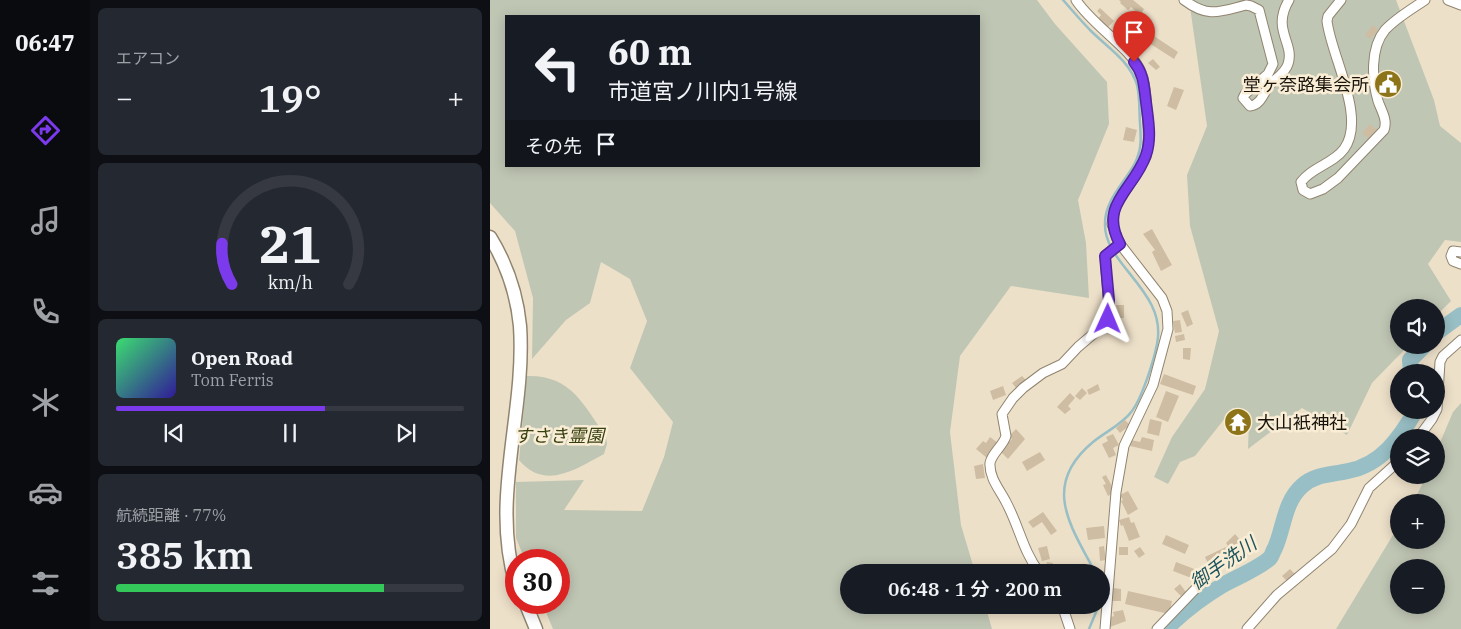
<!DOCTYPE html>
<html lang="ja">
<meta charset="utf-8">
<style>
body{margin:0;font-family:"IBM Plex Serif","Noto Sans JP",serif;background:#242831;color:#f1f3f6;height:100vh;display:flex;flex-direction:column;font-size:19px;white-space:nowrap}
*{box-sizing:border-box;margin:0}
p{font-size:16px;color:#9ea1a6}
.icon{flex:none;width:28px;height:28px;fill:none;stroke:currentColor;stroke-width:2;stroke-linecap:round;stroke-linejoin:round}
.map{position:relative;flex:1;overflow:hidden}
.panel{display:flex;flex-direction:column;gap:8px;padding:8px;background:#0d0f14;width:400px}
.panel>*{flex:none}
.banner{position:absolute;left:15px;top:15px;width:475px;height:152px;border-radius:0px;box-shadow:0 2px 12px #0003;background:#171b24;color:#f1f3f6;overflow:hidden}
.buttons{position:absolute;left:900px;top:299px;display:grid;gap:10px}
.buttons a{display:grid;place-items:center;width:55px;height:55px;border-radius:50%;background:#171b24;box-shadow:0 2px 12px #0003;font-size:25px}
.speed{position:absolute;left:15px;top:549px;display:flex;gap:10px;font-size:25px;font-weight:700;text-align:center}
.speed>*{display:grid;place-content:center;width:65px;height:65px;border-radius:50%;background:#171b24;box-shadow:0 2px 12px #0003;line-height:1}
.speed .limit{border:8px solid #d22;background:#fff;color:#111}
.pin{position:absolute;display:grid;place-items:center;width:42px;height:42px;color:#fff;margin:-51px -21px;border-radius:50% 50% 50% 0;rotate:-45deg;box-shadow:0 0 5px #0007}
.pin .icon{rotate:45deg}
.me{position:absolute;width:55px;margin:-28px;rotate:1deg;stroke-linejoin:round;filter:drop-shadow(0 0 4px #0008)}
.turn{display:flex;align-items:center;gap:18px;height:105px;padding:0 20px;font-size:22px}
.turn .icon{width:65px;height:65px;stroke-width:2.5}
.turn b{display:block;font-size:35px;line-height:42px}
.then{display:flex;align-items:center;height:48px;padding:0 20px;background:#0003;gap:10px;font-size:19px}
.big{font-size:38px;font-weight:600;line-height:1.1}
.panel .widget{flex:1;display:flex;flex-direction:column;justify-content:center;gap:8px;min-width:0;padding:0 18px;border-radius:8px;background:#242831}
.panel .dial{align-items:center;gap:0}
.dial svg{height:130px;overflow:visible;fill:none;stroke:#363941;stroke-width:7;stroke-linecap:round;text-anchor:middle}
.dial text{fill:#f1f3f6;stroke:none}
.song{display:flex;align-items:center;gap:15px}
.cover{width:60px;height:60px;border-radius:8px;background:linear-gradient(135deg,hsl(140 70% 55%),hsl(250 70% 35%))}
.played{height:5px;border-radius:2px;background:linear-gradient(90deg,#7c3aed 60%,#363941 60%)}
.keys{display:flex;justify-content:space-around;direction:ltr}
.heat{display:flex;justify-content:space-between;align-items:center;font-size:28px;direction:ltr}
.charge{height:8px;border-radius:4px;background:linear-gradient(90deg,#34c759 77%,#363941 0)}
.trip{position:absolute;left:350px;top:564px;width:270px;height:50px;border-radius:25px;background:#171b24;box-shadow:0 2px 12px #0003;font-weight:600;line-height:50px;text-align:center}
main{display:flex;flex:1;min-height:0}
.menu{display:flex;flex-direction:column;width:90px;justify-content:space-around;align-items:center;background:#090b0e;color:#9ea1a6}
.menu .icon{width:35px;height:35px}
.menu .active{color:#7c3aed}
.menu b{font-size:22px;color:#f1f3f6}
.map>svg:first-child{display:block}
</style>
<main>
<nav class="menu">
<b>06:47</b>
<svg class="icon active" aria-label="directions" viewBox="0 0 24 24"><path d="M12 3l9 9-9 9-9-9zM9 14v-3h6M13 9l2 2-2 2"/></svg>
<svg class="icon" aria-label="music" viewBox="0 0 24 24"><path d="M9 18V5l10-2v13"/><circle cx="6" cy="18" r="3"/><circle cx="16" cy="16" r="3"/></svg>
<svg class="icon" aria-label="phone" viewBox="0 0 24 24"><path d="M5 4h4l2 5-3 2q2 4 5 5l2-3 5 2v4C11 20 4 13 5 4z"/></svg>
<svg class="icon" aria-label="climate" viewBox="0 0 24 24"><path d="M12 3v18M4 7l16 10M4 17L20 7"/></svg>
<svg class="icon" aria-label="car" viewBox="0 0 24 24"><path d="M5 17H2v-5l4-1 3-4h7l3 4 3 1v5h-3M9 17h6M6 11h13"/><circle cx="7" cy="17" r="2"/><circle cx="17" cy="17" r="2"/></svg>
<svg class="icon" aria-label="filters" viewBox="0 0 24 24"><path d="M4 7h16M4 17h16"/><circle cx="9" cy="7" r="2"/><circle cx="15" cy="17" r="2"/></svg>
</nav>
<section class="panel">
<div class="widget"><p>エアコン</p>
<div class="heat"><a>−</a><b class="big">19°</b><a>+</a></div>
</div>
<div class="widget dial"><svg viewBox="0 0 100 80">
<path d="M14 69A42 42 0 1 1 86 69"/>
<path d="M14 69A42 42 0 0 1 8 44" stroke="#7c3aed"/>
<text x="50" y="56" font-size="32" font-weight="700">21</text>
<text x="50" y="72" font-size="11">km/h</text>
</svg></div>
<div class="widget">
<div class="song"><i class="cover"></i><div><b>Open Road</b><p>Tom Ferris</p></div></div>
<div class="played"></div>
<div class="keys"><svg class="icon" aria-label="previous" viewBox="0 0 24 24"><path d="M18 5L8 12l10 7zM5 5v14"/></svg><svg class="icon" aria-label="pause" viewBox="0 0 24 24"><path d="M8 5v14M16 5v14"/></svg><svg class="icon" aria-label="next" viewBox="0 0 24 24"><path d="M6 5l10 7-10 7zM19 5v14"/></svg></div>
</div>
<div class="widget"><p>航続距離 · 77%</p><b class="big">385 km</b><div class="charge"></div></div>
</section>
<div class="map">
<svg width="971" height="629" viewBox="0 0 971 629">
<rect width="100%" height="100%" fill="#ede0c9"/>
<path fill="#c0c6b4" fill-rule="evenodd" d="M0 0H547L565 24 617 82 619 124 588 200 596 243 599 298 521 286 470 356 460 432 471 525 485 572H359V605H495L502 629H63L52 603 69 602V560H35L26 538V482L94 480 74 510 152 511 174 457 183 422 140 368 157 321 140 279 111 262 100 303 76 320 42 359 43 298 25 231 0 203ZM16 16H489V166H16Z
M699 0H906L944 100 950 126 971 143V242L955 240 938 264 961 301 946 316V308H909V345H919L882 383 857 435 812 408 758 449 759 420 752 410 743 408 705 456 690 462 678 484 664 477 682 437 715 389 729 331 700 226 697 175 717 126Z
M37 376C82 375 93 405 116 436L117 444 114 454C86 469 55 491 29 460Z
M971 403V629H846L909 525V540H946V502H923L937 475H946V452L963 412ZM909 568H946V605H909Z"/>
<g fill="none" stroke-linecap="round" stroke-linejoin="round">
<path stroke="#98bfc5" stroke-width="2.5" d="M573 0C582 10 591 21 601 31 617 47 640 61 647 85 650 97 649 110 650 123 651 138 652 149 645 163 635 182 615 200 615 223 613 265 678 291 667 344 664 360 652 398 642 411 633 424 615 432 603 442 551 485 580 525 605 572
M611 585V600
M599 629 609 605"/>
<path stroke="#98bfc5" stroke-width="16" d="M946 333 971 315
M921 372 920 360 935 345
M676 629C693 612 713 597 733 585 747 577 768 569 780 558 782 556 783 551 785 548 794 528 794 502 812 486 825 474 841 475 858 471 891 465 910 438 926 410"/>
</g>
<path fill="#cebda2" d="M629 0H643L654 9 650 15 641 7 638 10 630 3 631 2Z
M610 8 624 21 617 28 608 19 611 15 607 11Z
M883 25 888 30 880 39 875 35Z
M661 34 688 52 684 59 656 41Z
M663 59 670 67 666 70 658 63Z
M684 87 694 90 686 110 677 106Z
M880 124 887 130 879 139 872 133Z
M636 127 647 130 644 142 633 140Z
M662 229 682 265 671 271 662 252 665 250 653 234Z
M625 305H634V318H626Z
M698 310 703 324 697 327 691 313Z
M690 320 692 332 685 333 683 321Z
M694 334 695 340 686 342 685 336Z
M693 348H701L700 360 693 359Z
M674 374 706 386 703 395 670 384Z
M532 376 537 381 527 389 522 383Z
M608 384 610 390 599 395 597 390Z
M513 386 516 395 503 400 500 391Z
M592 388 597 393 590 400 585 396Z
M676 391 689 396 678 422 666 417Z
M580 393 585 398 578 406 581 409 575 414 567 407Z
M660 419 672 422 669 436 657 433Z
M635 420 640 425 630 433 626 428Z
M526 429 535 439 518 459 510 451 522 439 519 436Z
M623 434 629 445 623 448 626 455 619 458 612 444 618 441 616 437Z
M500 437 508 443 497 458 486 449 493 441 496 443Z
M652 437 664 440 662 451 640 446 641 440 650 442Z
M550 452 555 460 537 471 532 462Z
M493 464 495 478 486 479 484 466Z
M616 475 625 492 618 496 613 485 616 484 612 477Z
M638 491 648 509 638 515 631 501 633 500 630 495Z
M553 512 567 531 561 535 552 522 543 528 538 522Z
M639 517 641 523 644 522 650 537 639 541 633 525 631 526 629 520Z
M614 526 615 538 598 540 596 528Z
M745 534 751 541 747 545 758 555 748 564 743 559 747 555 742 551 732 555 734 560 719 566 715 557 738 546 736 543Z
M676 535 699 545 695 554 672 544Z
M557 546 560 559 552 561 548 548Z
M614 546 616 560 610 561 609 547Z
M629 547H638V555H629Z
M650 547 655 554 649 558 644 551Z
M557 562 563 563 562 572H555Z
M686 562 707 570 704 579 683 571Z
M800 569 805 574 797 581 792 576Z
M690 584 696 592 691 596 684 589Z
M623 588 631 589V601H622Z
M638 591 682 601 679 614 635 604Z
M633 610 636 621 620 627 618 618 624 616 623 612Z"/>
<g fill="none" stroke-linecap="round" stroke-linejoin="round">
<g stroke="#90846f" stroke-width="11">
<path id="street" d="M586 0C602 25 642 49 651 72 656 84 656 99 657 111 658 127 660 142 656 157L625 208 622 224 630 244 672 298 677 311 678 329 663 385 634 446 626 492 615 629
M694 0C718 18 729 12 756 5L761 6 769 10 783 64 778 74 755 94 753 98 760 106C770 105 773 95 778 87 784 79 795 74 798 64 805 43 781 30 799 0
M851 0 838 16 837 21C841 56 877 118 854 149 843 164 822 167 811 182L813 190 820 194 833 189 848 178 894 130C898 120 891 110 888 101 882 80 880 48 895 30 906 18 922 9 935 0
M958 0 971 5
M971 252 963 251 961 256 963 261 971 264
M928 438 942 419 947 409 950 362 953 356 971 340
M549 572C533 551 529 526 516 502 510 490 499 478 500 463 502 453 513 446 516 436L512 414 523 398 533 388 553 373 572 364 588 347 615 324 618 319 619 309 615 256 630 244
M572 605 580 629
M667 629 715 579
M757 629 787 595 842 549 861 524 879 488 909 461"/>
</g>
<g stroke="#90846f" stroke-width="15">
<path id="secondary" d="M0 237C16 263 27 295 30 326 36 414 0 498 26 585
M35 602 46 629"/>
</g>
<use href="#street" stroke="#fff" stroke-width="9"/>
<use href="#secondary" stroke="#fff" stroke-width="12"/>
</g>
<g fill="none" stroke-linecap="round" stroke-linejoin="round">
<g stroke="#51269a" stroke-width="12">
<path id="route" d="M618 319 619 300 615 256 630 244C608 204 645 189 656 155 662 138 658 119 656 102 654 87 654 74 644 62"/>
</g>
<use href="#route" stroke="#7c3aed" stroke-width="9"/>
</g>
<defs>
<g id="civic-disc" transform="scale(1.4375)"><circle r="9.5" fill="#8d7418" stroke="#faedd6"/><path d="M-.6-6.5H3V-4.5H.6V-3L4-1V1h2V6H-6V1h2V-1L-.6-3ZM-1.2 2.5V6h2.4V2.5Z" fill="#fff"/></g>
<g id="temple-disc" transform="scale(1.4375)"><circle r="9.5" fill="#8d7418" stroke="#faedd6"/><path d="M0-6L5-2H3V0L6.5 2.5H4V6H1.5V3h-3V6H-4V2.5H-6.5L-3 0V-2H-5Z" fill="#fff"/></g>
</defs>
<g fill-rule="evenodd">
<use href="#civic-disc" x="898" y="84"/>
<use href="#temple-disc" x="748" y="422"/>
</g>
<g text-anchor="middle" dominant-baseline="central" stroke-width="5" stroke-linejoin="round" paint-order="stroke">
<g font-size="18" fill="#18130b" stroke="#faedd6" text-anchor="end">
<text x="879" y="84">堂ヶ奈路集会所</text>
<text x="767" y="422" text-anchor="start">大山衹神社</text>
</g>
<g font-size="18" font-style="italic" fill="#36400f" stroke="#faedd6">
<text x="69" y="435">すさき霊園</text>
</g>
<g font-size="19" font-style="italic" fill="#1c535b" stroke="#faedd6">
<text transform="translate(733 563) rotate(-35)">御手洗川</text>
</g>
</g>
</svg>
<div class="buttons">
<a><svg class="icon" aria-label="sound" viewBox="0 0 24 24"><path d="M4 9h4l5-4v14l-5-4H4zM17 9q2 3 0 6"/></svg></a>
<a><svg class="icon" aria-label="search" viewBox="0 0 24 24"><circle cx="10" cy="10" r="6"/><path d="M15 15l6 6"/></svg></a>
<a><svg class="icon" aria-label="layers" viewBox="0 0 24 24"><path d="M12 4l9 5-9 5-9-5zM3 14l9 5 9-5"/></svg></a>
<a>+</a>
<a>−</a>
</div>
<div class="speed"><div class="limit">30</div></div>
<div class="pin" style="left:644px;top:62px;background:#d93025"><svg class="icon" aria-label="arrive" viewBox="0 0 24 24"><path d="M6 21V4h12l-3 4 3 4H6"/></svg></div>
<svg class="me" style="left:618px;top:319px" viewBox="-20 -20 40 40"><path d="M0-17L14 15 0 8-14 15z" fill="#7c3aed" stroke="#fff" stroke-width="4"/></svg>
<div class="trip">06:48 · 1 分 · 200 m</div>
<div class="banner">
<div class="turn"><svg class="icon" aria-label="left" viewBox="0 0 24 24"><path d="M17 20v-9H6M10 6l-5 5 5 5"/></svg><div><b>60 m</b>市道宮ノ川内1号線</div></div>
<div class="then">その先<svg class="icon" aria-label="arrive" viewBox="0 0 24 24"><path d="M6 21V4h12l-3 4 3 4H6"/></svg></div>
</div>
</div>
</main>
